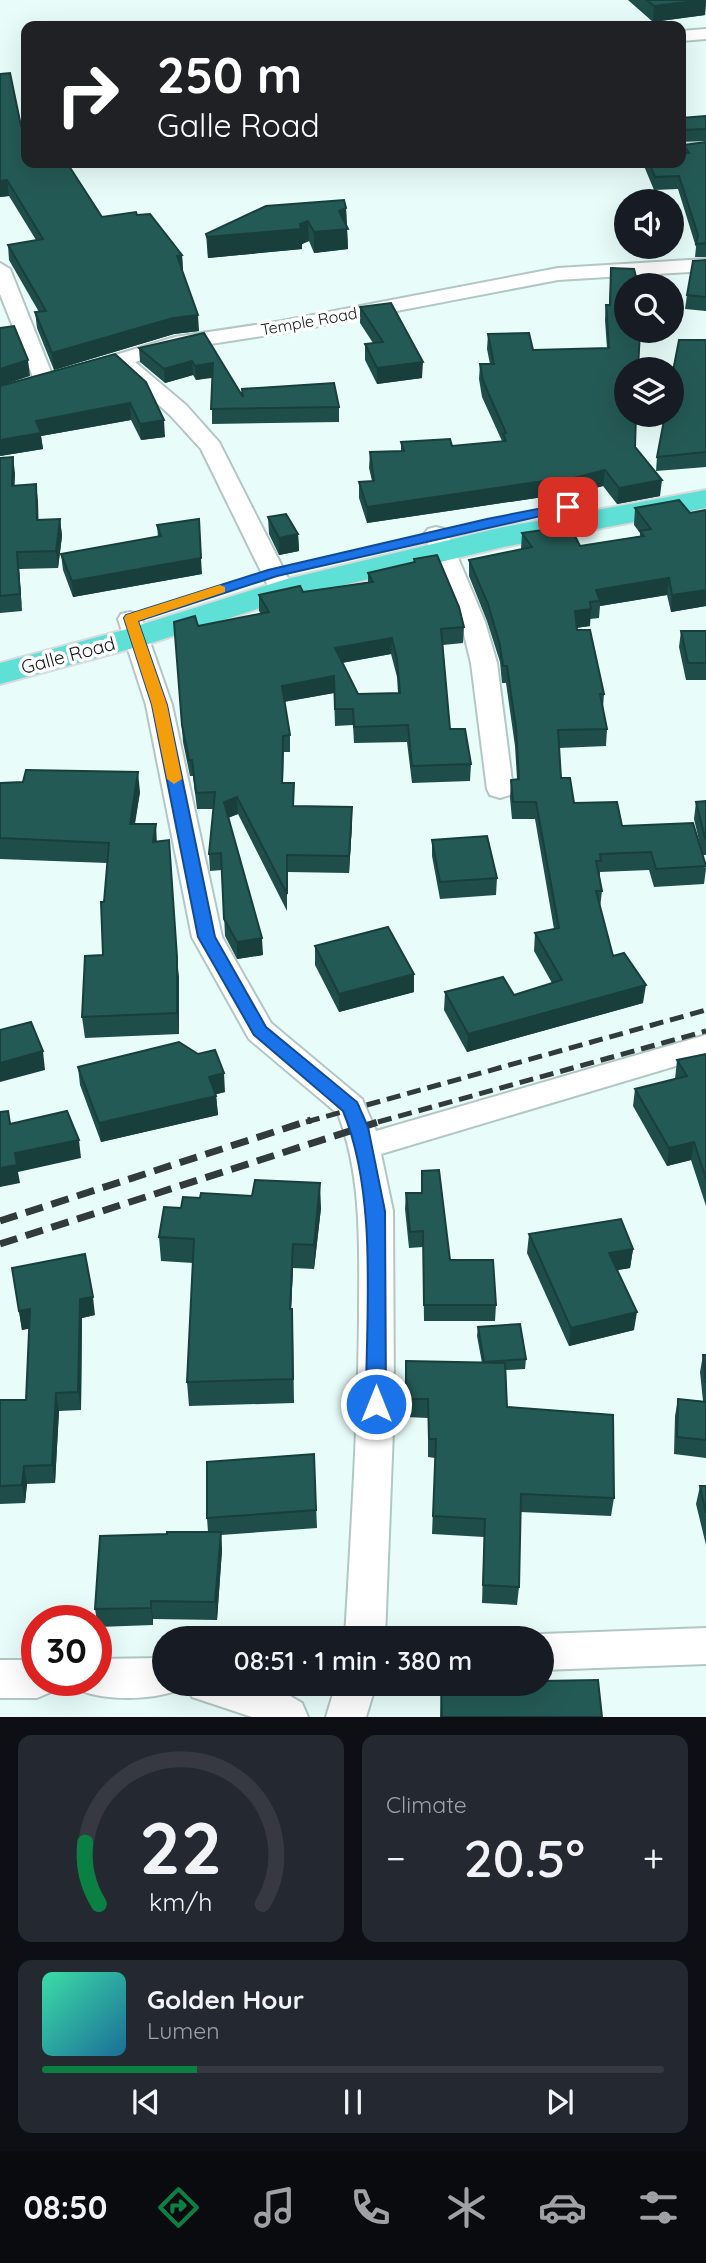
<!DOCTYPE html>
<meta charset="utf-8">
<style>
body{margin:0;font-family:Quicksand,sans-serif;background:#242831;color:#f1f3f6;height:100vh;display:flex;flex-direction:column;font-size:26px;white-space:nowrap}
*{box-sizing:border-box;margin:0}
p{font-size:23px;color:#9ea1a6}
.icon{flex:none;width:38px;height:38px;fill:none;stroke:currentColor;stroke-width:2;stroke-linecap:round;stroke-linejoin:round}
.map{position:relative;height:1717px;overflow:hidden}
.drawer{display:flex;flex-direction:column;gap:18px;padding:18px;background:#0d0f14;flex:1}
.drawer>*{flex:none}
.guide{position:absolute;left:21px;top:21px;width:665px;height:147px;border-radius:14px;box-shadow:0 7px 28px #0002;background:#202124;color:#fff;overflow:hidden}
.tools{position:absolute;left:614px;top:189px;display:grid;gap:14px}
.tools a{display:grid;place-items:center;width:70px;height:70px;border-radius:50%;background:#171b24;box-shadow:0 7px 28px #0002;font-size:35px}
.speed{position:absolute;left:21px;top:1605px;display:flex;gap:14px;font-size:35px;font-weight:700;text-align:center}
.speed>*{display:grid;place-content:center;width:91px;height:91px;border-radius:50%;background:#171b24;box-shadow:0 7px 28px #0002;line-height:1}
.speed .limit{border:10px solid #d22;background:#fff;color:#111}
.pin{position:absolute;display:grid;place-items:center;width:60px;height:60px;color:#fff;margin:-30px;border-radius:14px;box-shadow:0 4px 10px #0006}
.me{position:absolute;width:77px;margin:-38px;rotate:0deg;stroke-linejoin:round;filter:drop-shadow(0 0 5px #0008)}
.turn{display:flex;align-items:center;gap:24px;height:147px;padding:0 21px;font-size:32px}
.turn .icon{width:91px;height:91px;stroke-width:2.5}
.turn b{display:block;font-size:49px;line-height:60px}
.big{font-size:52px;font-weight:600;line-height:1.1}
.drawer .widget{flex:1;display:flex;flex-direction:column;justify-content:center;gap:10px;min-width:0;padding:0 24px;border-radius:14px;background:#242831}
.drawer .dial{align-items:center;gap:0}
.dial svg{height:182px;overflow:visible;fill:none;stroke:#363941;stroke-width:7;stroke-linecap:round;text-anchor:middle}
.dial text{fill:#f1f3f6;stroke:none}
.song{display:flex;align-items:center;gap:21px}
.cover{width:84px;height:84px;border-radius:10px;background:linear-gradient(135deg,hsl(160 70% 55%),hsl(200 70% 35%))}
.played{height:7px;border-radius:4px;background:linear-gradient(90deg,#0b8043 25%,#363941 25%)}
.keys{display:flex;justify-content:space-around;direction:ltr}
.heat{display:flex;justify-content:space-between;align-items:center;font-size:38px;direction:ltr}
.drawer .tiles{flex:1;display:grid;gap:18px;grid-template-columns:1fr 1fr}
.widget:last-child{grid-column:span 2}
.trip{position:absolute;left:152px;top:1626px;width:402px;height:70px;border-radius:35px;background:#171b24;box-shadow:0 7px 28px #0002;font-weight:600;line-height:70px;text-align:center}
.menu{display:flex;height:112px;justify-content:space-around;align-items:center;background:#090b0e;color:#9ea1a6}
.menu .icon{width:49px;height:49px}
.menu .active{color:#0b8043}
.menu b{font-size:32px;color:#f1f3f6}
.map>svg:first-child{display:block}
</style>
<div class="map">
<svg width="706" height="1717" viewBox="0 0 706 1717">
<rect width="100%" height="100%" fill="#e8fdfa"/>
<g fill="none" stroke-linecap="round" stroke-linejoin="round">
<g stroke="#b2c7c4" stroke-width="4">
<path id="minor" d="M706 29V39L681 41V31Z
M706 143V153L681 155V145Z
M706 259V271L558 280 282 333 178 349 135 362 186 405 219 442 294 590 291 595 282 597 273 595 270 590 201 449 170 415 117 367 86 376 79 374 76 370 79 366 175 337 282 321 558 268Z
M0 263 10 269 55 382 52 386H38L35 382 0 294Z
M436 527 444 529 448 534 485 622 497 663 513 789 510 795 500 798 490 795 487 789 471 663 461 622 424 534 428 529Z
M130 612 139 614 142 619 172 705 222 937 271 1023 362 1099 376 1131 706 1035V1057L381 1154 393 1211 394 1404 385 1638H345C351 1532 358 1425 359 1319 359 1250 363 1179 338 1114L249 1039 192 937 146 705 118 619 121 614Z
M706 1628V1664L542 1670V1638H530L542 1634Z
M164 1658V1684H181L178 1690C154 1700 106 1701 82 1691L77 1680H96V1659Z
M0 1660H37V1680H57L51 1692 37 1698H0Z
M186 1684H270L302 1703 308 1717H252L192 1697Z
M336 1684H376L366 1717H326Z"/>
</g>
<g stroke="#d9dada" stroke-width="4">
<path id="trunk" d="M706 490V508L499 548 298 596 148 644 0 684V663L124 630 287 579 499 528Z"/>
</g>
<use href="#minor" fill="#fff" fill-rule="evenodd"/>
<use href="#trunk" fill="#5ee0d6" fill-rule="evenodd"/>
<path stroke="#313b3a" stroke-width="5" stroke-dasharray="14 7" stroke-linecap="butt" d="M306 1122 706 1010
M378 1122 706 1031"/>
<path stroke="#313b3a" stroke-width="7" stroke-dasharray="18 9" stroke-linecap="butt" d="M0 1221 311 1120
M0 1244 384 1120"/>
</g>
<path fill="#1f4d49" fill-rule="evenodd" d="M628 0H706L705 15 653 22Z
M706 116V141L681 142V118Z
M21 126 102 217 137 215 182 255 183 271H182L199 331 174 334 54 370 37 328 35 312H39L9 260 8 245 36 240 9 196 0 197Z
M706 142V257H695L696 247 678 189 654 190 644 166V163H681L684 145Z
M346 208 348 249 314 253 309 241 302 244V249L208 258 206 234Z
M706 260V311L685 309 687 295Z
M611 268 635 447 660 496 617 504 603 486 565 496 563 494 367 523 359 498V482L372 481 369 468 370 452 401 451V442L452 446 502 441 482 397 479 379 480 364H490L487 349 488 334 533 350 607 348 605 320 606 305H609Z
M360 307 422 378 377 384 365 360V344L373 343 360 323Z
M204 333 243 397 339 407V422L212 424V378L196 380 193 375 165 383 140 362 139 348Z
M706 340V467L656 471 657 457Z
M115 354 165 437 141 440 131 420 41 436 43 449 0 456Z
M0 458 15 473 14 485 36 484 38 520 60 519 62 536 58 568 19 569 22 611 0 613Z
M635 508 690 513 706 510V606L671 612 667 595 600 606 599 618 590 619V626L576 628 604 694 603 708 607 729 606 746 559 748 561 778 574 803 622 826 701 849 694 819 696 802 706 801V855H703L706 869 704 884 654 887 649 870 600 872V878L602 891 600 908 613 956 643 1003 467 1052 444 1010 445 992 514 995 552 983 534 951 535 933 554 929 535 819H512L510 798 511 780 517 779 515 746 506 683H502L500 662 487 621 469 576V560L521 549 522 533 580 546 640 536V533L634 525Z
M268 517 298 534 299 551 279 555 269 534Z
M157 525 202 574 73 597 63 570 61 554 158 537Z
M414 559 464 627 463 643 443 645 450 729 471 764 470 781 412 783 407 742 354 743 353 725 335 726 334 693 284 702 290 735V752H284L283 783 294 800V806L352 824 349 873 287 872V911L238 814 228 818 263 955 237 959 225 936 222 870 210 871 209 854 214 809H197L193 776H190L183 742 174 622 198 626 261 614 259 611V595L303 592 368 582V573L414 562ZM391 654 397 677 398 693 358 694 342 663Z
M681 631H706V680H686L679 647Z
M0 783 140 792 135 824 157 842 179 978V1034L85 1038 82 1017 103 955 104 902 107 863 0 859Z
M432 840 497 878 496 895 440 899 432 856Z
M315 946 414 974V992L339 1012 315 965Z
M706 1054V1206L691 1160 667 1166 633 1106 635 1089 675 1079 677 1060Z
M78 1067 225 1092 216 1094 218 1115 101 1142 80 1085Z
M422 1171 450 1260 496 1305 495 1321H424L423 1247 409 1248 405 1209 406 1193H421Z
M181 1208H321L314 1269 293 1268 291 1309 293 1334 294 1403 189 1406 187 1382 193 1263 161 1261 159 1237Z
M529 1234 633 1249 630 1268 617 1270 634 1330 569 1346 527 1253Z
M12 1268 95 1315 82 1318 81 1410 59 1411 55 1483 27 1484 25 1503 0 1504V1400H26L29 1328 22 1330Z
M478 1327 526 1359 525 1369 506 1370 507 1407 614 1498 611 1516 520 1512 519 1587 517 1605 482 1603 484 1537 432 1534 435 1458 428 1457V1418L406 1417V1361L482 1363 477 1336Z
M703 1355H706V1458L674 1454 675 1416 678 1399 703 1401 700 1372Z
M314 1454 317 1528 221 1535 222 1550 217 1620 153 1619V1625L98 1627 95 1609 167 1534 208 1532 207 1518Z
M700 1486H706V1545L696 1504Z
M441 1684 602 1717H440Z"/>
<path fill="#193f3c" d="M706 0 705 15 653 22 654 6Z
M7 180 9 196 0 197V181Z
M346 208 348 249 314 253V232L339 211Z
M308 221 309 241 302 244V249L208 258 207 237 300 224Z
M182 255 183 271 178 272 177 256Z
M198 315 199 331 174 334 54 370 52 353 173 318Z
M28 360 30 376 0 386V369Z
M192 361 193 375 165 383 164 369Z
M423 362 422 378 377 384V368Z
M213 363V377L196 380 195 366Z
M130 403 131 420 41 436 43 449 0 456V440L36 421Z
M164 420 165 437 141 440 140 424Z
M13 457 15 473 14 502 12 486Z
M605 470 603 486 565 496 566 480Z
M564 478 563 494 367 523V507Z
M662 480 660 496 617 504 619 488Z
M36 484 38 501 39 537 37 520Z
M60 519 62 536 58 568 56 551Z
M298 534 299 551 279 555V538Z
M17 552 19 569 22 611 20 594Z
M201 558 202 574 73 597 72 581Z
M669 578 667 595 600 606V601L596 590Z
M706 590V606L671 612 672 595Z
M591 609 590 626 574 628 575 611Z
M392 638 391 654 335 664V648Z
M334 676V693L282 702V686Z
M138 772 140 792 131 844 130 824Z
M237 797 238 814 225 819 224 802Z
M352 807V824L349 873V856Z
M156 824 157 845 153 842Z
M262 938 263 955 237 959V942Z
M177 957 179 978V1034L177 1013Z
M414 974V992L339 1012V994Z
M646 985 643 1003 467 1052 468 1034Z
M43 1051 45 1070 0 1082V1063Z
M224 1073 225 1092 210 1096 209 1077Z
M216 1096 218 1115 101 1142 99 1123Z
M79 1140 81 1158 18 1172 20 1183 0 1187V1168L15 1153Z
M694 1142 691 1160 667 1166 669 1148Z
M320 1183 321 1208 314 1269V1245Z
M293 1244V1268L290 1334V1309Z
M633 1249 630 1268 607 1272 609 1253Z
M93 1297 95 1315 82 1318 81 1410 78 1392 80 1299Z
M30 1309 33 1328 22 1330 19 1311Z
M637 1312 634 1330 569 1346 571 1328Z
M56 1393 59 1411 55 1483 52 1465Z
M24 1466 27 1484 25 1503 22 1485Z
M221 1532 222 1550 217 1620 215 1602Z
M151 1601 153 1619V1625L151 1608Z"/>
<path fill="#245a55" stroke="#193f3c" stroke-width="2" fill-rule="evenodd" d="M647 0H703L654 6Z
M10 73 21 126 26 125V163H67L102 217 136 212 137 215 150 214 182 255 177 256 198 315 173 318 52 353 35 312 46 311 8 245 43 239 7 180 0 181V74Z
M706 116V129L682 130 681 133V118Z
M706 142V243L696 244 698 235 679 176 655 177 649 163H681V153H689L684 145Z
M344 200 346 208 339 211 348 229 314 232 308 221 300 224 301 229 207 237 206 234 266 206Z
M706 260V297L687 295 693 261Z
M611 268 634 269 638 285H626V331H640L638 369H626V415H636L635 447 662 480 619 488 605 470 566 480 564 478 367 507 359 482 374 481 370 452 404 451 401 442 450 439 452 446 506 441 503 434 506 433 483 381 480 364H494L488 334 529 333 533 350 609 348 606 305H610Z
M391 303 423 362 377 368 365 344 383 342 360 307Z
M14 326 28 360 0 369V328Z
M204 333 243 397 242 389 334 383 339 407 211 409 213 363 195 366 192 361 164 369 139 348Z
M679 340H706V452L657 457 665 415H672V376Z
M115 354 146 382 164 420 140 424 130 403 36 421 41 433 0 440V386Z
M13 457 12 486 36 484 37 520 60 519 56 551 17 552 20 594 0 596V458Z
M679 500 690 513 706 510V590L672 595 669 578 596 590 600 601 590 602 591 609 575 611 577 630H590L604 694H600L607 729 558 730 561 778H570L574 803 617 802 622 826 693 823 706 866 656 869 651 852 600 854 601 861H596L602 891H596L613 956 624 953 646 985 468 1034 445 992 503 977 514 995 562 980 535 933 559 928 536 802H513L511 780 519 779 516 728 507 666H503L500 645 488 604 469 560 532 547 522 533 570 526 580 546 644 536 640 531 651 529 635 508Z
M286 514 298 534 279 538 268 517Z
M199 519 201 558 72 581 61 554 161 536 157 525Z
M437 555 459 607 464 627 441 629 450 729H465L471 764 412 766 408 725 354 727 353 709H335L334 676 282 686 290 735 283 736 282 783H294L293 806 352 807 349 856 287 855V894L237 797 224 802 262 938 237 942 224 919 221 853 209 854 215 792 196 793 192 760H189L182 725 174 622 195 616 198 626 269 612 259 595 300 586 303 592 373 582 368 573 415 562 414 559ZM392 638 397 660 400 693 358 694 335 648Z
M681 631H706V663H688Z
M26 770 138 772 130 824H156L153 842 169 840 177 957V1013L82 1017 85 956 103 955 101 902H104L109 843 0 838V783L23 782Z
M706 801V838H705L696 802Z
M487 836 497 878 440 882 432 840Z
M388 927 414 974 339 994 315 946Z
M31 1022 43 1051 0 1063V1030Z
M179 1042 198 1054 215 1050 224 1073 209 1077 216 1096 99 1123 78 1067Z
M706 1054V1179L694 1142 669 1148 635 1089 687 1076 677 1060Z
M8 1111 10 1124 67 1111 79 1140 15 1153 17 1165 0 1168V1112Z
M439 1170 450 1260H493L496 1305H424L423 1231 410 1232 406 1193H422V1171Z
M255 1180 320 1183 314 1245 293 1244 290 1309H292L293 1379 187 1382 194 1239 159 1237 164 1207 181 1208 183 1197 200 1198 201 1193 252 1196Z
M621 1219 633 1249 609 1253 637 1312 571 1328 529 1234Z
M85 1254 93 1297 80 1299 78 1392 56 1393 52 1465 24 1466 22 1485 0 1486V1400H26L30 1309 19 1311 12 1268Z
M520 1324 526 1359 484 1362 478 1327Z
M703 1355H706V1383Z
M406 1361 505 1363 507 1407 613 1415 614 1498 521 1494 519 1587 483 1585 485 1519 433 1516 436 1439H429L428 1399H406Z
M678 1399 706 1402V1440L677 1437Z
M314 1454 316 1510 207 1518V1462Z
M700 1486H706V1513Z
M167 1532H221L215 1602 151 1601V1608L95 1609 100 1536 167 1534Z
M598 1680 602 1717H442L441 1684H542V1681Z"/>
<path fill="#1a73e8" stroke="#114b97" stroke-width="2" d="M568 503 572 504V509L277 576 138 621 167 705 215 937 266 1027 357 1102 368 1127 385 1211 386 1404 383 1410 376 1412 369 1410 366 1404C366 1313 378 1196 343 1111L254 1035 198 937 152 705 124 618 126 615 268 570 487 519Z"/>
<path fill="#f59e0b" d="M220 585 225 587V592L138 621 167 705 182 779 174 784 167 779 152 705 124 618 126 615Z"/>
<g text-anchor="middle" dominant-baseline="central" stroke-width="7" stroke-linejoin="round" paint-order="stroke">
<g font-size="16" fill="#101817" stroke="#fff">
<text transform="translate(309 321) rotate(-10)">Temple Road</text>
</g>
<g font-size="19" fill="#101817" stroke="#fff">
<text transform="translate(68 655) rotate(-15)">Galle Road</text>
</g>
</g>
</svg>
<div class="tools">
<a><svg class="icon" aria-label="sound" viewBox="0 0 24 24"><path d="M4 9h4l5-4v14l-5-4H4zM17 9q2 3 0 6"/></svg></a>
<a><svg class="icon" aria-label="search" viewBox="0 0 24 24"><circle cx="10" cy="10" r="6"/><path d="M15 15l6 6"/></svg></a>
<a><svg class="icon" aria-label="layers" viewBox="0 0 24 24"><path d="M12 4l9 5-9 5-9-5zM3 14l9 5 9-5"/></svg></a>
</div>
<div class="speed"><div class="limit">30</div></div>
<div class="pin" style="left:568px;top:507px;background:#d93025"><svg class="icon" aria-label="arrive" viewBox="0 0 24 24"><path d="M6 21V4h12l-3 4 3 4H6"/></svg></div>
<svg class="me" style="left:376px;top:1404px" viewBox="-20 -20 40 40"><circle r="17" fill="#1a73e8" stroke="#fff" stroke-width="3"/><path d="M0-11L8 9 0 5-8 9z" fill="#fff"/></svg>
<div class="trip">08:51 · 1 min · 380 m</div>
<div class="guide">
<div class="turn"><svg class="icon" aria-label="right" viewBox="0 0 24 24"><path d="M7 20v-9h11M14 6l5 5-5 5"/></svg><div><b>250 m</b>Galle Road</div></div>
</div>
</div>
<section class="drawer">
<div class="tiles">
<div class="widget dial"><svg viewBox="0 0 100 80">
<path d="M14 69A42 42 0 1 1 86 69"/>
<path d="M14 69A42 42 0 0 1 8 42" stroke="#0b8043"/>
<text x="50" y="56" font-size="32" font-weight="700">22</text>
<text x="50" y="72" font-size="11">km/h</text>
</svg></div>
<div class="widget"><p>Climate</p>
<div class="heat"><a>−</a><b class="big">20.5°</b><a>+</a></div>
</div>
<div class="widget">
<div class="song"><i class="cover"></i><div><b>Golden Hour</b><p>Lumen</p></div></div>
<div class="played"></div>
<div class="keys"><svg class="icon" aria-label="previous" viewBox="0 0 24 24"><path d="M18 5L8 12l10 7zM5 5v14"/></svg><svg class="icon" aria-label="pause" viewBox="0 0 24 24"><path d="M8 5v14M16 5v14"/></svg><svg class="icon" aria-label="next" viewBox="0 0 24 24"><path d="M6 5l10 7-10 7zM19 5v14"/></svg></div>
</div>
</div>
</section>
<nav class="menu">
<b>08:50</b>
<svg class="icon active" aria-label="directions" viewBox="0 0 24 24"><path d="M12 3l9 9-9 9-9-9zM9 14v-3h6M13 9l2 2-2 2"/></svg>
<svg class="icon" aria-label="music" viewBox="0 0 24 24"><path d="M9 18V5l10-2v13"/><circle cx="6" cy="18" r="3"/><circle cx="16" cy="16" r="3"/></svg>
<svg class="icon" aria-label="phone" viewBox="0 0 24 24"><path d="M5 4h4l2 5-3 2q2 4 5 5l2-3 5 2v4C11 20 4 13 5 4z"/></svg>
<svg class="icon" aria-label="climate" viewBox="0 0 24 24"><path d="M12 3v18M4 7l16 10M4 17L20 7"/></svg>
<svg class="icon" aria-label="car" viewBox="0 0 24 24"><path d="M5 17H2v-5l4-1 3-4h7l3 4 3 1v5h-3M9 17h6M6 11h13"/><circle cx="7" cy="17" r="2"/><circle cx="17" cy="17" r="2"/></svg>
<svg class="icon" aria-label="filters" viewBox="0 0 24 24"><path d="M4 7h16M4 17h16"/><circle cx="9" cy="7" r="2"/><circle cx="15" cy="17" r="2"/></svg>
</nav>
